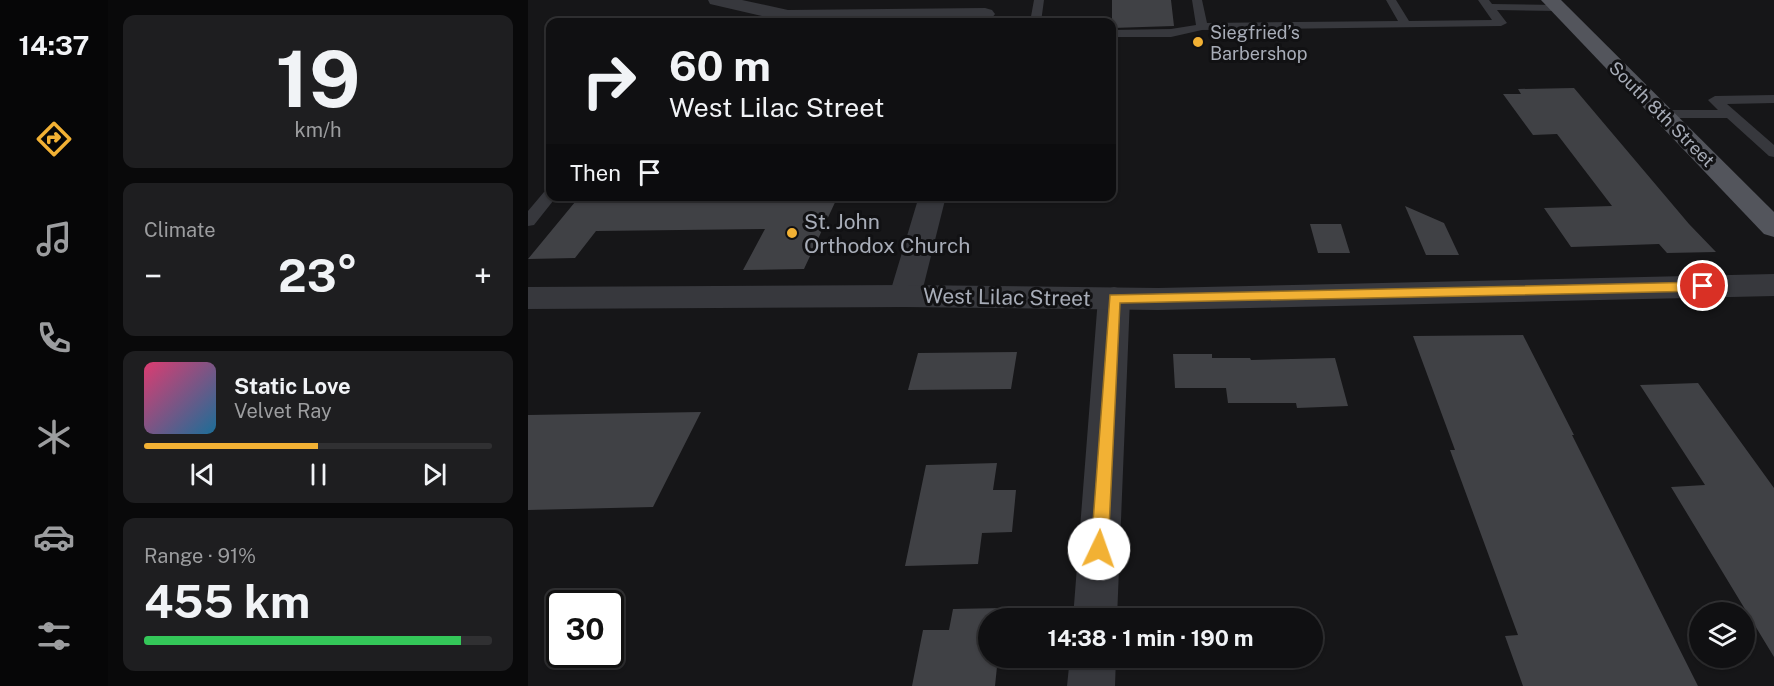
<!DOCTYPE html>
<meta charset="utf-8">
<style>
body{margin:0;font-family:"Public Sans",sans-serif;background:#1e1e20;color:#f1f3f6;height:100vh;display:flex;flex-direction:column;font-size:22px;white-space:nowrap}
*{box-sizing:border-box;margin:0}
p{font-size:20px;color:#9c9d9f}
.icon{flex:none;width:33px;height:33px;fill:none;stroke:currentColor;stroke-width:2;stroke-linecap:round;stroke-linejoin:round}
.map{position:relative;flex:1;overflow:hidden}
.panel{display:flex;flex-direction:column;gap:15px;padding:15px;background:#09090a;width:420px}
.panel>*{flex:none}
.hud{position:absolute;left:18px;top:18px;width:570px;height:183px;border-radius:12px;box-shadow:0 2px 4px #0004,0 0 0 2px #303032;background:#101012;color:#f1f3f6;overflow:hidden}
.controls{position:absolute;left:1161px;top:602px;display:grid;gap:12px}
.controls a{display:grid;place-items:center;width:66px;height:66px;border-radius:50%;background:#101012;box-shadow:0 2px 4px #0004,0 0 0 2px #303032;font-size:30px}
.speed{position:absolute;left:18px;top:590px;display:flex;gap:12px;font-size:30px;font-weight:700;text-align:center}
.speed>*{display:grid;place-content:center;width:78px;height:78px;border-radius:50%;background:#101012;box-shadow:0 2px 4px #0004,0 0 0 2px #303032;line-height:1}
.speed .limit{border:3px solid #111;border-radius:9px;background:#fff;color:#111}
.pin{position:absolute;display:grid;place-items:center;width:51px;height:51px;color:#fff;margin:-26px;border:3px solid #fff;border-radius:50%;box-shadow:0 2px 6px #0007}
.me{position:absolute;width:66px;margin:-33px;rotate:3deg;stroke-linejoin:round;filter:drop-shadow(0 0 4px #0008)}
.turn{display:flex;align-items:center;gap:21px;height:126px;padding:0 24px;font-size:27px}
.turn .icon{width:78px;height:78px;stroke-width:2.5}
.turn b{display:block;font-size:42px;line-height:51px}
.then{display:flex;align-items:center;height:57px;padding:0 24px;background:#0003;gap:12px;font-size:22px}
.big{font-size:45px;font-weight:700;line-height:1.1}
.panel .widget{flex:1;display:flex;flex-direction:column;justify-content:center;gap:9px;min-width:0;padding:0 21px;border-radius:12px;background:#1e1e20}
.panel .dial{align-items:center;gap:0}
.dial b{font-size:78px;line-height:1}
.song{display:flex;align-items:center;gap:18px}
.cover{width:72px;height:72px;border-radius:9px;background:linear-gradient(135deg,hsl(340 70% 55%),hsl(200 70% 35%))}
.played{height:6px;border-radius:3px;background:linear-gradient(90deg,#f2b134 50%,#303032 50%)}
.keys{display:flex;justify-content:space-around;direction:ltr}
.heat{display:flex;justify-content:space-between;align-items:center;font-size:33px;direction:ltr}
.charge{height:9px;border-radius:4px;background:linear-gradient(90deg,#34c759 91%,#303032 0)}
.trip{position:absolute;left:450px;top:608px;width:345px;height:60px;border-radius:30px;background:#101012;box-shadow:0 2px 4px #0004,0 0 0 2px #303032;font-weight:700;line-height:60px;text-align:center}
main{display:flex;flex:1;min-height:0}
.tab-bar{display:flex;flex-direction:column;width:108px;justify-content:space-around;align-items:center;background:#060607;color:#9c9d9f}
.tab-bar .icon{width:42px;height:42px}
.tab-bar .active{color:#f2b134}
.tab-bar b{font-size:27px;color:#f1f3f6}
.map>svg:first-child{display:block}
</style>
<main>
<nav class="tab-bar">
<b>14:37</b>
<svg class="icon active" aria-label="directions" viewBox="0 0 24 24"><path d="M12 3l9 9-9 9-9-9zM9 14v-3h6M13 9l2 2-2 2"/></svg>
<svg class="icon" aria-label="music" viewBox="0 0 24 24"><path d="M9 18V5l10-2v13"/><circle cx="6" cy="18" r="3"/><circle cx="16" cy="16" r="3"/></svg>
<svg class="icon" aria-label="phone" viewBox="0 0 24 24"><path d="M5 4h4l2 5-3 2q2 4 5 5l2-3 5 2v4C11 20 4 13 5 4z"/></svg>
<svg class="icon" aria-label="climate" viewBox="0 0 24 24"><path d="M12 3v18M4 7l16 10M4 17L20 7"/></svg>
<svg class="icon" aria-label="car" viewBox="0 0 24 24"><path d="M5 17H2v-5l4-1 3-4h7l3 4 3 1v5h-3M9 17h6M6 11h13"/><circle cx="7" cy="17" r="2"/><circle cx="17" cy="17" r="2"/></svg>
<svg class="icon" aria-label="filters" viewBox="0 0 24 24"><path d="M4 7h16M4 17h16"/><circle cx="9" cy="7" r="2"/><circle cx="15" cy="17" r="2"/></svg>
</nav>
<section class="panel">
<div class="widget dial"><b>19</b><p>km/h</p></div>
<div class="widget"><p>Climate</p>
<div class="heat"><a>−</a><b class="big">23°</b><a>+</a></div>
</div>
<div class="widget">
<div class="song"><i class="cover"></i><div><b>Static Love</b><p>Velvet Ray</p></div></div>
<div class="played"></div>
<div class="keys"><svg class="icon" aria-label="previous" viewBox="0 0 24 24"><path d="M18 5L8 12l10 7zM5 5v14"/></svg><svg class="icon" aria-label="pause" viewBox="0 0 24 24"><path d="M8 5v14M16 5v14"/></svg><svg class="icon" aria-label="next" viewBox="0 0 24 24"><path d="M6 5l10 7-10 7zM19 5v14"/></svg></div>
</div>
<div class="widget"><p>Range · 91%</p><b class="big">455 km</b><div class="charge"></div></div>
</section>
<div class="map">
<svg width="1246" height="686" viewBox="0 0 1246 686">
<rect width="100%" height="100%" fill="#161618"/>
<path fill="#404145" d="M584 0H643L646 26 584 28Z
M1046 88 1161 224 1188 252 1139 253 1131 244 1043 247 1016 208 1084 206 1029 134 1005 135 975 94H993L990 89Z
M52 196H310L276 269 215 270 237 229 68 231 47 258 0 259Z
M877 206 916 223 931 255H898Z
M782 224H813L822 253H790Z
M995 335 1046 435H1044L1170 686H995L977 636 990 635 922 450H927L885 336Z
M489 352 483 389 380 390 390 353Z
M645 354H684V358H722L723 360 807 358 820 406 769 408 768 403H700L698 388H647Z
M1170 383 1246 488V657L1143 487 1177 485 1112 385Z
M173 412 125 507 0 510V415Z
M469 463 465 490H488L484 532 454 533 450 564 377 566 398 465Z
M476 608 475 618H460V657H470L467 686H384L395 630H421L425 609Z"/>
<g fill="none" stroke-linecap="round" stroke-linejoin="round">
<path fill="#37383d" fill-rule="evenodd" d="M506 0H516L513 22H502Z
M664 0H674L679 23 870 21 858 0H868L881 21 964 20 950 0H961L964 4 1030 5 1036 8 1030 11 969 10 979 23 973 26 674 30 643 37H584V30L643 29 668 25Z
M1246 95V103L1199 104 1246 145V157L1241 156 1199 118H1134L1127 114 1134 110H1190L1180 100 1187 96Z
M22 190V196H29L6 225 0 226V211L16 192Z"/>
<path fill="#37383d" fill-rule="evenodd" d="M180 0H214L260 10 457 8 464 10 467 14 464 18 457 20 260 22 182 4Z
M391 196H418L393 296 388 304 377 307 366 304 361 296Z
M586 287 597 290 602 298 589 618H545L570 298 575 290Z
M542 657H588L587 686H539Z"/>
<path fill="#37383d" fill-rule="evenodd" d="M1246 274V296L630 310 377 307 0 309V287L377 285 630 288Z"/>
<path fill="#53555c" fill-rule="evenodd" d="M1013 0H1033L1246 212V237L1236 234Z"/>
</g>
<path fill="#f2b134" stroke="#9d7322" stroke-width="1.5" d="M1175 282 1181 286 1175 291 592 303 580 549 577 555 571 558 565 555 563 549 582 295Z"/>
<g fill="#f2b134" stroke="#111113" stroke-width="2">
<circle cx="670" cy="42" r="6"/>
<circle cx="264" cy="233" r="6"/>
</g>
<g text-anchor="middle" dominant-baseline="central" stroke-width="6" stroke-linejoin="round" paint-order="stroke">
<g font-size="18" fill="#a8adb8" stroke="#111113" text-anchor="start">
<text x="682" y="32">Siegfried’s<tspan x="682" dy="21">Barbershop</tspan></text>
</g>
<g font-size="18" fill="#a8adb8" stroke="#111113">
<text transform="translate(1134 114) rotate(45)">South 8th Street</text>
</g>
<g font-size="21" fill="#a8adb8" stroke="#111113" text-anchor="start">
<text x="276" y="221">St. John<tspan x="276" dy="24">Orthodox Church</tspan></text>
</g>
<g font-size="21" fill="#a8adb8" stroke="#111113">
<text transform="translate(479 297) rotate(1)">West Lilac Street</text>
</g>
</g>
</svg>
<div class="controls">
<a><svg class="icon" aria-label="layers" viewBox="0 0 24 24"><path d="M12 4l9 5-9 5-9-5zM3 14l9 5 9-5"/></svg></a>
</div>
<div class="speed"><div class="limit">30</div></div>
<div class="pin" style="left:1175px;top:286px;background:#d93025"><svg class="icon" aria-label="arrive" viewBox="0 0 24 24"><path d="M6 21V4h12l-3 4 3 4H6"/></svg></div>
<svg class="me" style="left:571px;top:549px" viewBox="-20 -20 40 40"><circle r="19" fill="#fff"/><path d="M0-13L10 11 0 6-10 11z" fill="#f2b134"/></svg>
<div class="trip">14:38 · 1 min · 190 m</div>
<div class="hud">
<div class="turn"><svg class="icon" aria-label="right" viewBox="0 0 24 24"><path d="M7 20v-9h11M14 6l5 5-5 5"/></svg><div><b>60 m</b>West Lilac Street</div></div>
<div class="then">Then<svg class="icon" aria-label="arrive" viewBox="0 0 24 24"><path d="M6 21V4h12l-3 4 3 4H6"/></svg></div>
</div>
</div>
</main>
